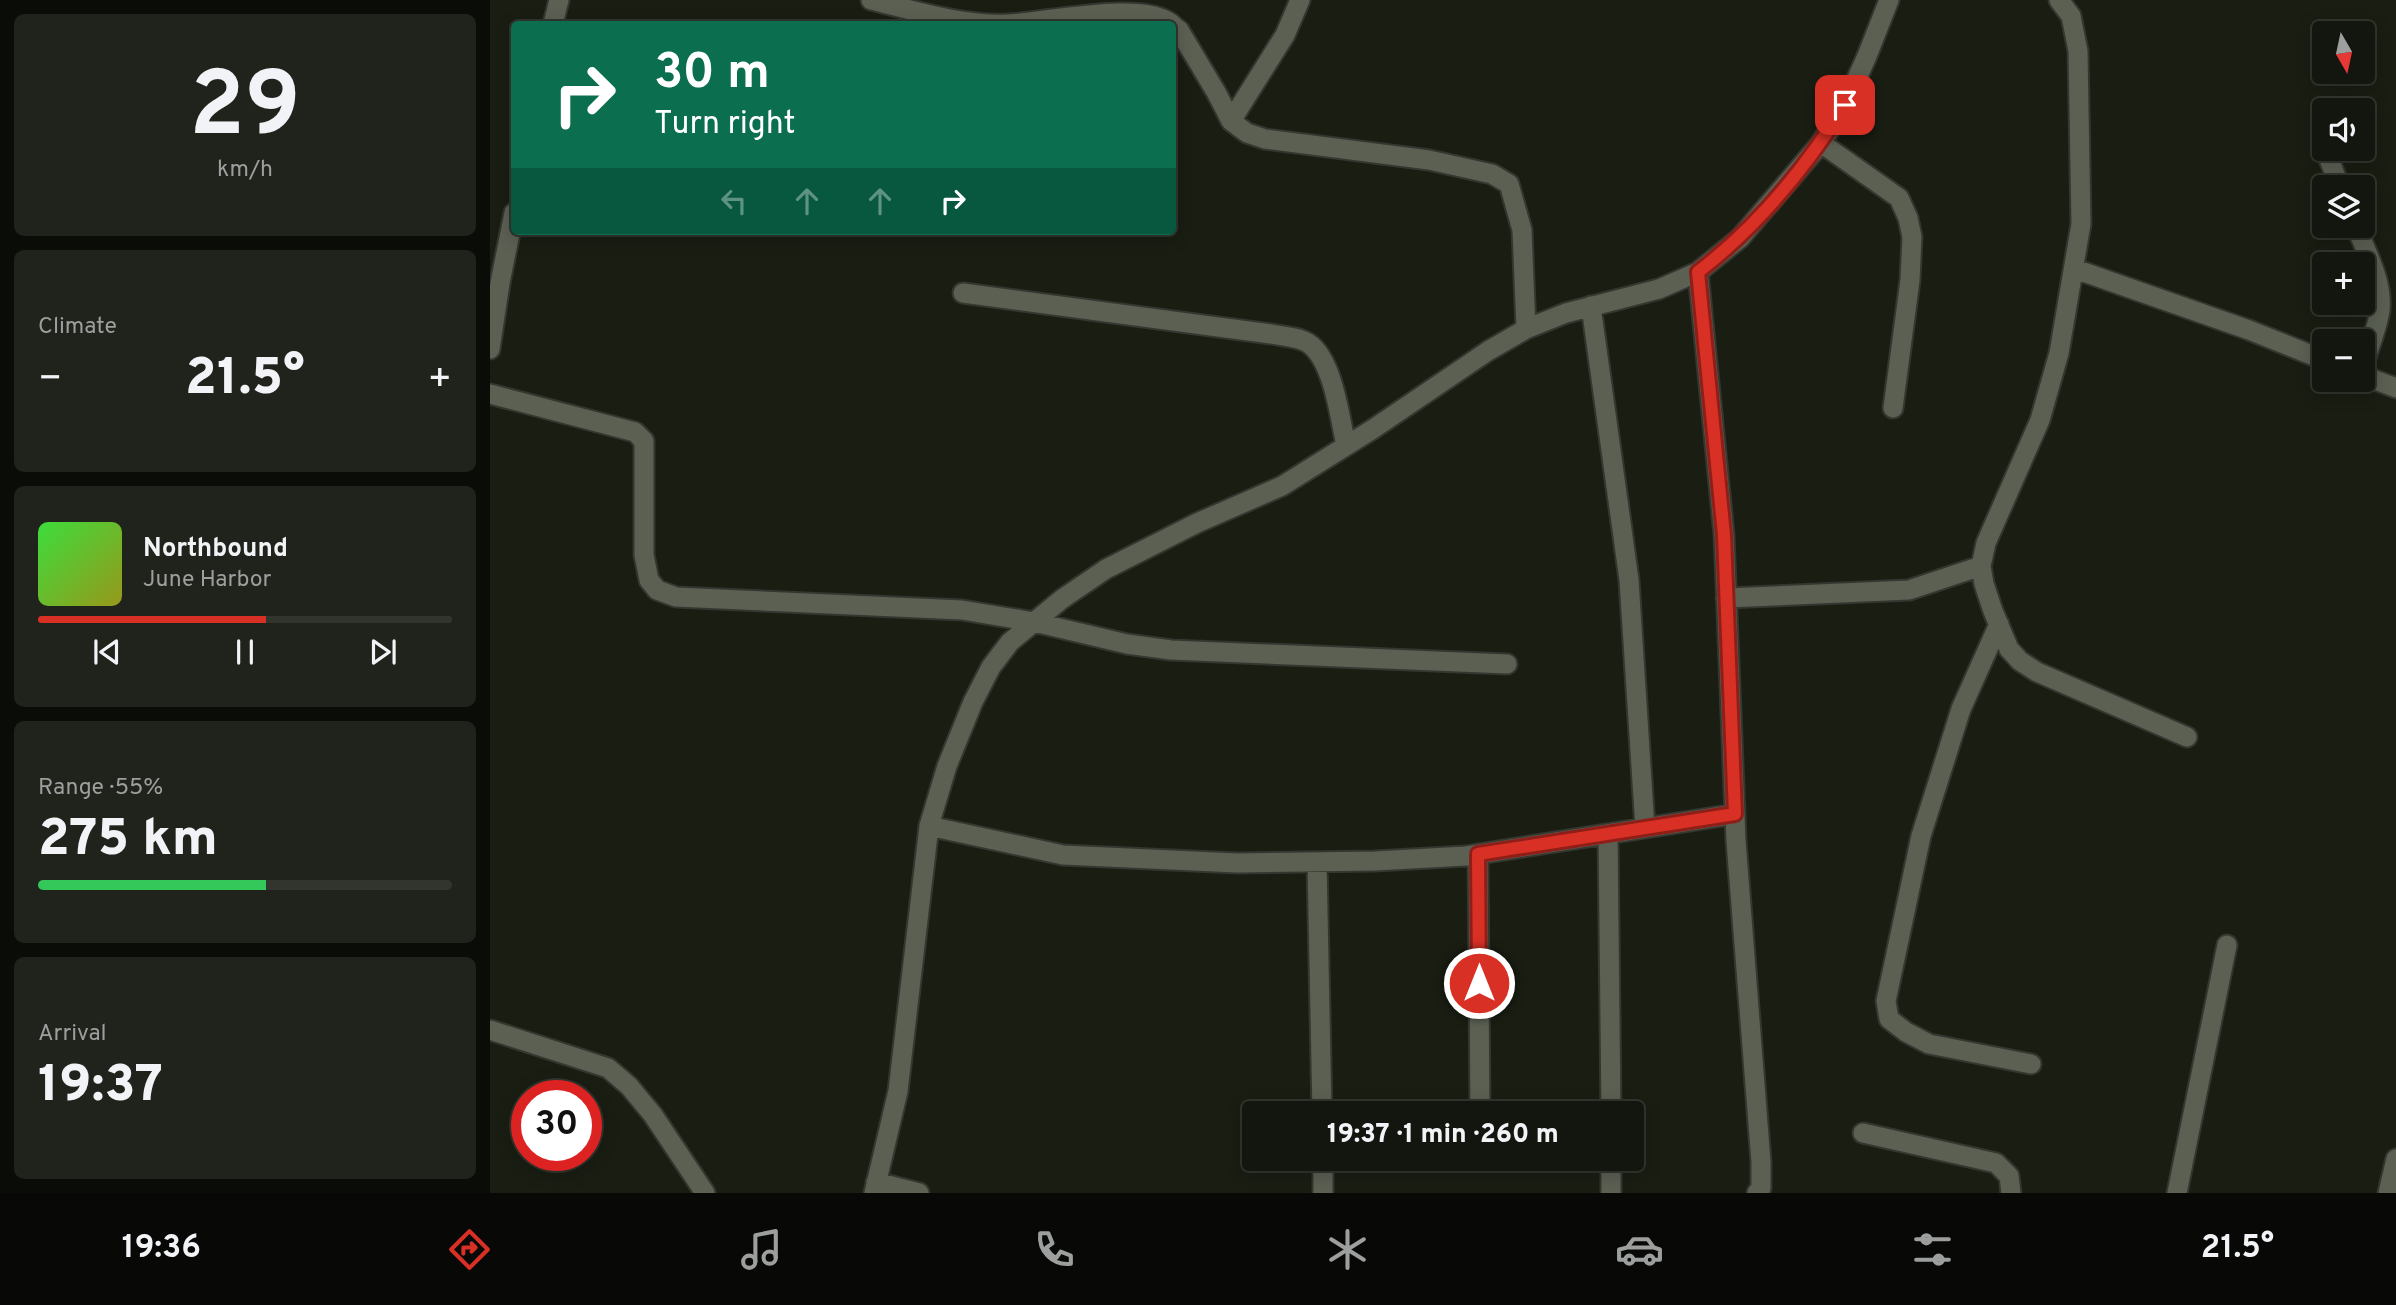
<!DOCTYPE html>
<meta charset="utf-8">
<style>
body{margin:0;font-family:Overpass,sans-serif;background:#20231c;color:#f1f3f6;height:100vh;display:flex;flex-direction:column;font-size:26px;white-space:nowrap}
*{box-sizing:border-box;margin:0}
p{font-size:23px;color:#9d9f9e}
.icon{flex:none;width:38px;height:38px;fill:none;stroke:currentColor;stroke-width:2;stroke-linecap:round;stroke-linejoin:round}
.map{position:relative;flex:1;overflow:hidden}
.side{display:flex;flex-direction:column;gap:14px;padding:14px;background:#0a0c08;width:490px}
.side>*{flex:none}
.top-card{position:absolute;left:21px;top:21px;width:665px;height:214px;border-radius:7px;box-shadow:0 4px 18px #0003,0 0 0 2px #32352e;background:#0b6e4f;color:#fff;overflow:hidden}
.needle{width:46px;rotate:171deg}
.fabs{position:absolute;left:1822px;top:21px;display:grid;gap:14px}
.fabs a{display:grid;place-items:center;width:63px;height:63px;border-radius:7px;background:#13160e;box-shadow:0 4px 18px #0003,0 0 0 2px #32352e;font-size:35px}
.speed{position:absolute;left:21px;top:1080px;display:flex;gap:14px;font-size:35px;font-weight:700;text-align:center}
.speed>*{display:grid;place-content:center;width:91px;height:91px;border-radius:50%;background:#13160e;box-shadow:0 4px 18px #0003,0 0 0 2px #32352e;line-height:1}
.speed .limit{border:10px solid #d22;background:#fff;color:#111}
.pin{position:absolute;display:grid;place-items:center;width:60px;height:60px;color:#fff;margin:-30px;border-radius:14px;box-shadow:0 4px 10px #0006}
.me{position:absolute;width:77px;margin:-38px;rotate:0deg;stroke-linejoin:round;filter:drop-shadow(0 0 5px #0008)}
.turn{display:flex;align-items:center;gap:24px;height:147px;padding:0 28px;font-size:32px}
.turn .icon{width:91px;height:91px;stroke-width:2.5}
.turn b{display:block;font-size:49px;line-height:60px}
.lanes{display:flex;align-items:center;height:66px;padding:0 28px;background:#0003;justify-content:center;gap:35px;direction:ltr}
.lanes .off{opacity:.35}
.big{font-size:52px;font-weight:800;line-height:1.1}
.side .tile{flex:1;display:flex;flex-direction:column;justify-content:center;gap:10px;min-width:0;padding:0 24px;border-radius:10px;background:#20231c}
.side .dial{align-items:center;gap:0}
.dial b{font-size:91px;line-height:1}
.song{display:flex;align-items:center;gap:21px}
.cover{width:84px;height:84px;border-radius:10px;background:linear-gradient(135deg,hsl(120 70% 55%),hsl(60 70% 35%))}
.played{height:7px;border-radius:4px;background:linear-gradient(90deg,#d93025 55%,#32352e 55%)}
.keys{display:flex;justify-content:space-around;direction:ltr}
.heat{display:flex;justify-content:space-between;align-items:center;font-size:38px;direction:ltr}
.charge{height:10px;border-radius:5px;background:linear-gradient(90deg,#34c759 55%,#32352e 0)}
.trip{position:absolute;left:752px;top:1101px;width:402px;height:70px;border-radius:7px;background:#13160e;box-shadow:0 4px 18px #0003,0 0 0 2px #32352e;font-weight:800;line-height:70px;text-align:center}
.dock{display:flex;height:112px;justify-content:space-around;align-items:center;background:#080906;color:#9d9f9e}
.dock .icon{width:49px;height:49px}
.dock .on{color:#d93025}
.dock b{font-size:32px;color:#f1f3f6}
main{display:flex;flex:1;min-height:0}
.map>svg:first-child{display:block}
</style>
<main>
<section class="side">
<div class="tile dial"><b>29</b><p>km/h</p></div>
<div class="tile"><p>Climate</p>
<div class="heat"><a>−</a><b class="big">21.5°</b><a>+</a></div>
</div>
<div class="tile">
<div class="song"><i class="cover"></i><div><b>Northbound</b><p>June Harbor</p></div></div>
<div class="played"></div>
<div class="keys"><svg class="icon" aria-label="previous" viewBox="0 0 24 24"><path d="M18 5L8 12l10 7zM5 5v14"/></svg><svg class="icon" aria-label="pause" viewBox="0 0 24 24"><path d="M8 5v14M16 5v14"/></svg><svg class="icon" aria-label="next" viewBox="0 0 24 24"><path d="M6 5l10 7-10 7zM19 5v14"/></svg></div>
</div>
<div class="tile"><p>Range · 55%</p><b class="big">275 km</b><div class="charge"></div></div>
<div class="tile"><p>Arrival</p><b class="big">19:37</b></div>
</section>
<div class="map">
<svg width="1906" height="1193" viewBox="0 0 1906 1193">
<rect width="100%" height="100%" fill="#191d12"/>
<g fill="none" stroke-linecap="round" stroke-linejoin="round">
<g stroke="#343630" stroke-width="23">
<path id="minor" d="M381 0C426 11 472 26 519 24 558 22 653 0 682 24
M1569 0 1581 16 1588 51 1591 224 1569 353 1550 420 1496 543 1491 566 1494 584 1503 611 1519 649 1530 661 1547 672 1697 737
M63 24 69 0
M682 25 689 30 726 92 741 121 757 133 775 139 939 160 1002 174 1019 184 1032 230 1036 329
M741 121 795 35 810 0
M1331 143 1409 198 1418 218 1422 237 1420 280 1403 408
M1835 149 1850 187
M1866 226C1876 252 1893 281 1890 310 1887 330 1878 350 1872 369
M1585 269 1759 330 1834 360
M1208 272 1234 535 1246 841 1271 1162V1188L1267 1193
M473 293 781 334C792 336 809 337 818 343 843 359 850 418 856 446
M1101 306 1139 580 1155 828
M0 349 10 283 24 213
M1872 375 1906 388
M0 394 145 432 154 441V555L159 580 167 590 186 597 472 610 544 622 637 644 681 650 1017 664
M1236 598 1419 590 1491 566
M1509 624 1471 709 1431 836 1396 1001 1399 1019 1416 1032 1439 1044 1541 1064
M439 826 573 855 747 863 885 861 976 856 1245 814
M1118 834 1121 1113
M988 854 990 1113
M827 862 832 1113
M0 1030 118 1068 139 1086 163 1115 215 1193
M1373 1133 1506 1163 1519 1176 1521 1193
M833 1158V1193
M1121 1158V1193
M386 1182 429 1193
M384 1193 408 1091 439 826 457 766 483 702 501 667 520 642 572 599 616 569 707 523 792 486 883 429 998 351 1036 329 1076 313 1169 289 1208 272 1250 238 1331 143 1355 105 1377 56 1399 0
M1687 1193 1737 945
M1898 1193 1906 1159"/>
</g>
<use href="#minor" stroke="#5b6053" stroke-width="19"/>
</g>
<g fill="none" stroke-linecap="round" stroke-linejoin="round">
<g stroke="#8d1f18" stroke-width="18">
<path id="route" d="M989 983 988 854 1245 814 1234 535 1208 272C1268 226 1315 169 1355 105"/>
</g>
<use href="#route" stroke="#d93025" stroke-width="12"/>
</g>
</svg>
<div class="fabs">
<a><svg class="needle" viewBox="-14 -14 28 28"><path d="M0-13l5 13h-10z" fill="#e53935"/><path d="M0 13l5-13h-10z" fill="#9d9f9e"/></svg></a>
<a><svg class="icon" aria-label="sound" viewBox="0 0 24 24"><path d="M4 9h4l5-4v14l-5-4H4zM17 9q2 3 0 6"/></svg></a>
<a><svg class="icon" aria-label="layers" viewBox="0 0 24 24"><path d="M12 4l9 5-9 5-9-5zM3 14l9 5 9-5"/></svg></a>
<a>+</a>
<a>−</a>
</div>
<div class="speed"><div class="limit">30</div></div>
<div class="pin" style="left:1355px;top:105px;background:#d93025"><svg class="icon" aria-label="arrive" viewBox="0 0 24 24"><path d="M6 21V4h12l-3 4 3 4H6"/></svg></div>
<svg class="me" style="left:989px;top:983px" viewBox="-20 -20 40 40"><circle r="17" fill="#d93025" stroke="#fff" stroke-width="3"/><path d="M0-11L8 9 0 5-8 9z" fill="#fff"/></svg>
<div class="trip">19:37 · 1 min · 260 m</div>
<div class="top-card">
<div class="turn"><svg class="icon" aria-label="right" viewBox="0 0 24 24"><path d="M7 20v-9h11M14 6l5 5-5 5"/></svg><div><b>30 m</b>Turn right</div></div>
<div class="lanes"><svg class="icon off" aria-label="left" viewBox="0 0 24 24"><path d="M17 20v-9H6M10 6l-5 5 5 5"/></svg><svg class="icon off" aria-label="ahead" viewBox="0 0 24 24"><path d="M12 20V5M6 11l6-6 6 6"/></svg><svg class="icon off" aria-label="ahead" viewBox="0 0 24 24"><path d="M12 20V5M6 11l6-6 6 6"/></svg><svg class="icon" aria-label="right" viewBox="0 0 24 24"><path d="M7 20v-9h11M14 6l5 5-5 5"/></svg></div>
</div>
</div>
</main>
<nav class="dock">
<b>19:36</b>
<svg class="icon on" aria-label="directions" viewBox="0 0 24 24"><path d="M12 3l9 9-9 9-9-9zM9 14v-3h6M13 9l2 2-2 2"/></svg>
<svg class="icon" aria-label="music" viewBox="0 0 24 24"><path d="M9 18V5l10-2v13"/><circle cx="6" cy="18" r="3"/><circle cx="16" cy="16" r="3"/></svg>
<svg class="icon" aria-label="phone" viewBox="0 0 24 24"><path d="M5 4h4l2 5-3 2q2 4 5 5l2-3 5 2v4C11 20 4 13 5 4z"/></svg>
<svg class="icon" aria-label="climate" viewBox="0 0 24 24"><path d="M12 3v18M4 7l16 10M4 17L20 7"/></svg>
<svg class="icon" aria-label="car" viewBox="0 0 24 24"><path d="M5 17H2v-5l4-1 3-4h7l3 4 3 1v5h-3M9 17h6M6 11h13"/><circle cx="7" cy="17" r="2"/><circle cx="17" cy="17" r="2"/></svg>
<svg class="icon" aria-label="filters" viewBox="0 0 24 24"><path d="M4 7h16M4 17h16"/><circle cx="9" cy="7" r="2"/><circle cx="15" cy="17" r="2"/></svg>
<b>21.5°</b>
</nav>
